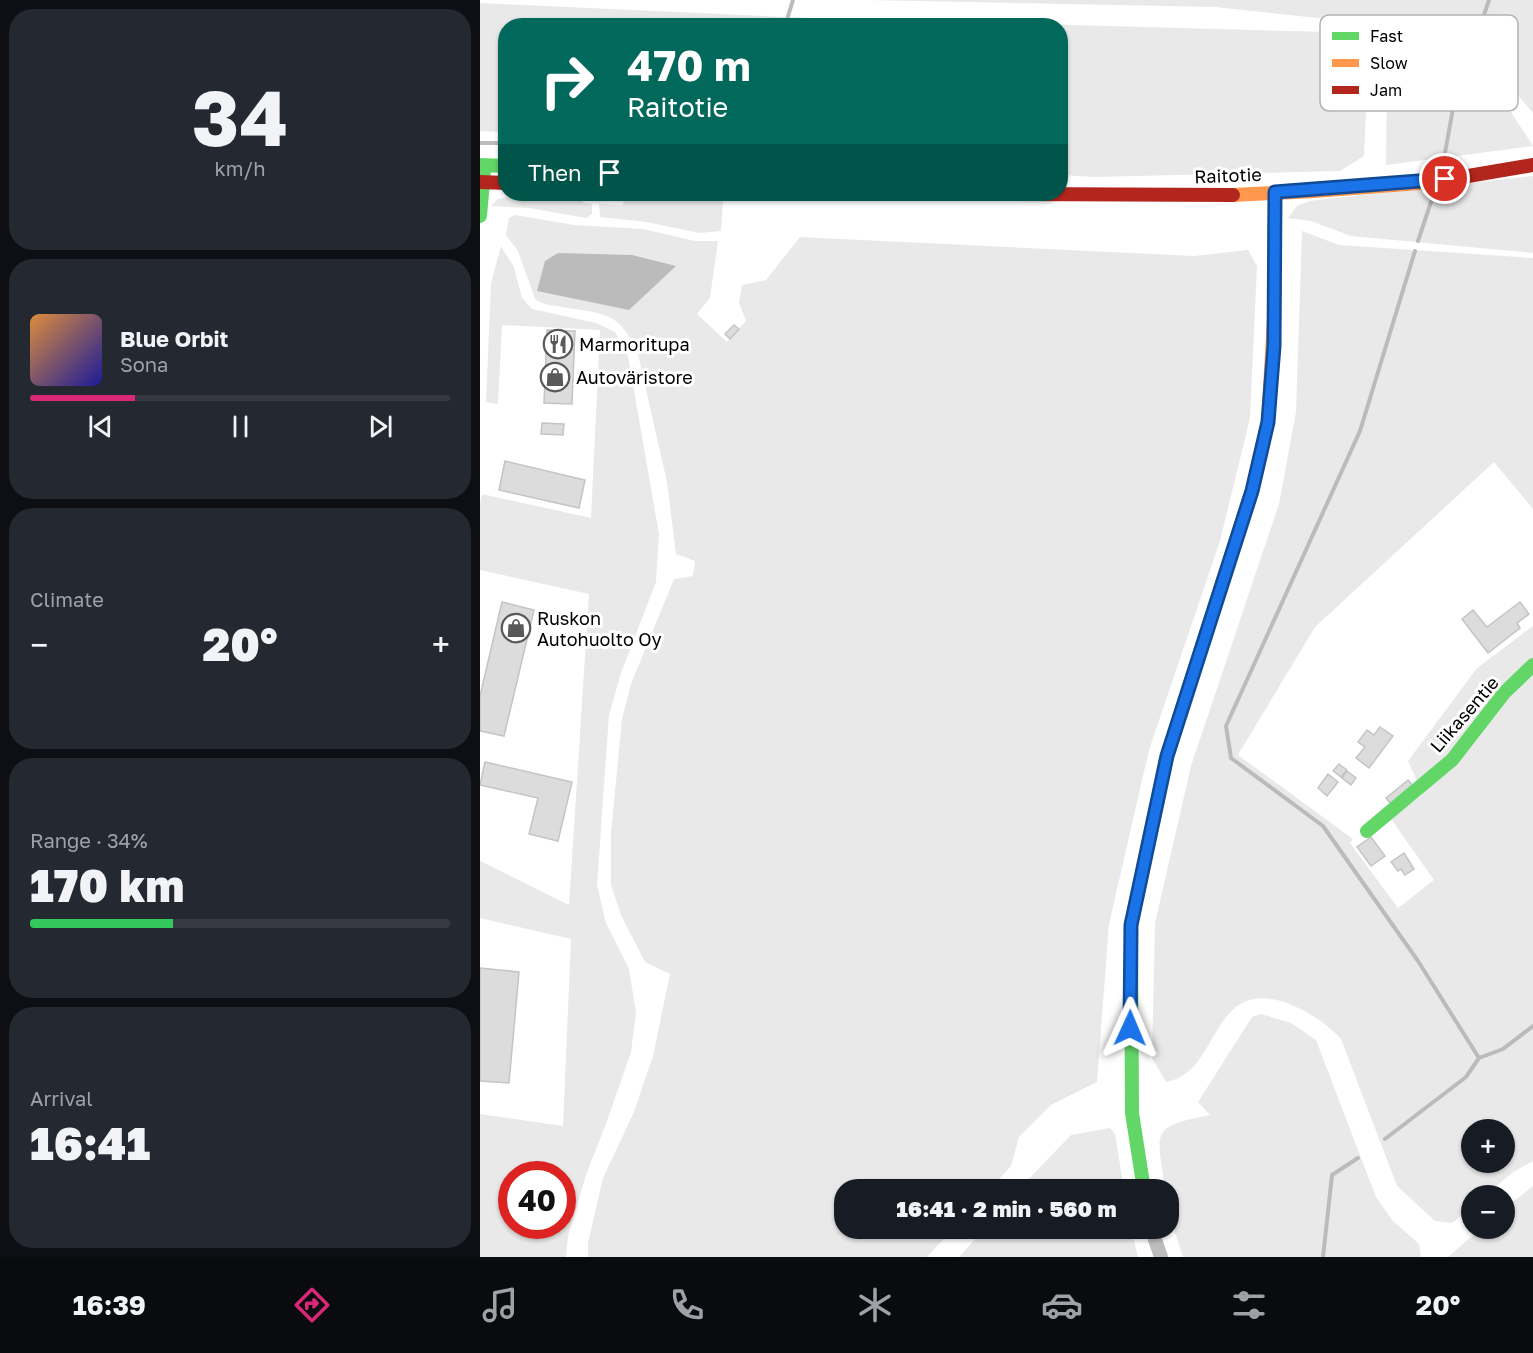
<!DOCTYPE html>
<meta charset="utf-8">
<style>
body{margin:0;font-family:"Golos Text",sans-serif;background:#242831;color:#f1f3f6;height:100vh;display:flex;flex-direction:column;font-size:22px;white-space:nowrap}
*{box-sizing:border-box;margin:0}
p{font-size:20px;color:#9ea1a6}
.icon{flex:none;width:33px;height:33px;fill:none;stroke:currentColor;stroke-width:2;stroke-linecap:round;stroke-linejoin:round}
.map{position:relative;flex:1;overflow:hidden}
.details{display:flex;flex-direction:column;gap:9px;padding:9px;background:#0d0f14;width:480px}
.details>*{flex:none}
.hud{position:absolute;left:18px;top:18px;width:570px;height:183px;border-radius:24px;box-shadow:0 2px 4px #0004;background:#00695c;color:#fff;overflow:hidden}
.controls{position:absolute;left:981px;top:1119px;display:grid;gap:12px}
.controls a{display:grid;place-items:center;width:54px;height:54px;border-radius:50%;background:#171b24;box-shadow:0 2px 4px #0004;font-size:30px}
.speed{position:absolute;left:18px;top:1161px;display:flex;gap:12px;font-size:30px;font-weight:700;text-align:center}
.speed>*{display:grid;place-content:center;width:78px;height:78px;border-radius:50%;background:#171b24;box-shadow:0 2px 4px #0004;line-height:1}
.speed .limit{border:9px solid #d22;background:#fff;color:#111}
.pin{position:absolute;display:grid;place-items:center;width:51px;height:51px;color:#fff;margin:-26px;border:3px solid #fff;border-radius:50%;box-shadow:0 2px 6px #0007}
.me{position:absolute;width:66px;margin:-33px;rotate:1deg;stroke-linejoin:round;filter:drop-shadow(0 0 4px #0008)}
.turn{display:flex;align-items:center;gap:21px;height:126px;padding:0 30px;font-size:27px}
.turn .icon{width:78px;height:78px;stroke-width:2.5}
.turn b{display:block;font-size:42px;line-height:51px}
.then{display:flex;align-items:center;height:57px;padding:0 30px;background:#0003;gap:12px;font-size:22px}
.big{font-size:45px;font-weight:800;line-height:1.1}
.details .tile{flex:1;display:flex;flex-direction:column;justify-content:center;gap:9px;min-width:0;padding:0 21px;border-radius:24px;background:#242831}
.details .dial{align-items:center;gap:0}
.dial b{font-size:78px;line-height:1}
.song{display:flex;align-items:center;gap:18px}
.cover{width:72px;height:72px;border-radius:9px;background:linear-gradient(135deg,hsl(30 70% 55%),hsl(240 70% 35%))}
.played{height:6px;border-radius:3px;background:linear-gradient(90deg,#db2777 25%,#363941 25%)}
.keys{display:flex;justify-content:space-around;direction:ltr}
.heat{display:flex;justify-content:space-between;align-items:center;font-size:33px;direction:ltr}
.charge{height:9px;border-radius:4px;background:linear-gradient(90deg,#34c759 34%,#363941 0)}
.trip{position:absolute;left:354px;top:1179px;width:345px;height:60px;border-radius:24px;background:#171b24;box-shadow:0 2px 4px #0004;font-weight:800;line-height:60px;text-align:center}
.tabs{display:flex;height:96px;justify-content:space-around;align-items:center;background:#090b0e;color:#9ea1a6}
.tabs .icon{width:42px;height:42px}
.tabs .active{color:#db2777}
.tabs b{font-size:27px;color:#f1f3f6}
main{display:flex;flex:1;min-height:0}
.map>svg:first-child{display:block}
</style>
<main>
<section class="details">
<div class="tile dial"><b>34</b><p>km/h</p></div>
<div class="tile">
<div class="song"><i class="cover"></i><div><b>Blue Orbit</b><p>Sona</p></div></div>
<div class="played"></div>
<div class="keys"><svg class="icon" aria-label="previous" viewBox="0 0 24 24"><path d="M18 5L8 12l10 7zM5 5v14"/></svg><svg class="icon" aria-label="pause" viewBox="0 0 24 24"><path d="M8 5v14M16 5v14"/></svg><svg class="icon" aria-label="next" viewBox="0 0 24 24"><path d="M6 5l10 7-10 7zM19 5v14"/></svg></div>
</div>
<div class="tile"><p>Climate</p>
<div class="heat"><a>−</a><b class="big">20°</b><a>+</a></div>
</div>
<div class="tile"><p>Range · 34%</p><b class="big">170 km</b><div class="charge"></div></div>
<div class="tile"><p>Arrival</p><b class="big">16:41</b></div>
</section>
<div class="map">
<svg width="1053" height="1257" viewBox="0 0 1053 1257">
<rect width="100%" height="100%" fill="#fff"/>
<path fill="#e9e9e9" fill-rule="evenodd" d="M386 0H1053V113C1034 90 1020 79 1021 48L983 25 957 98 988 111 1031 112 1053 146 906 165 907 68 896 39 910 33 928 34 927 19 894 24 735 7Z
M0 3 326 18 849 32 880 44 887 92 884 156 860 171 614 177 581 175 580 26H26L25 132 0 131Z
M1053 176V253L871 236 831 221 808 218 817 206 829 201Z
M41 194H91L103 196V203L112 204V214L106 218 49 208 11 206 18 199Z
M162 194 237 196 243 203 241 231 220 233 166 222 120 217 119 204 143 205 144 197Z
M35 215 94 225 163 229 215 241H238L230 298 217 314 247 342 266 321 259 303 262 285 286 280 320 237 714 256 768 250 777 266 770 418 740 541 669 750 629 924 617 1082 571 1105 539 1137 531 1166 510 1189 364 1190V1228L473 1229 447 1257H108V1243L123 1178 154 1112 173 1056 190 974 165 962 141 915 131 885V833L142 719 151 684 194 579 213 576 215 561 196 554 187 482 158 354C140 311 124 314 82 307 72 305 63 305 55 299L38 251 26 235 29 218Z
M822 231 859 245 1053 258V509L1014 462 835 627 758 755 873 839 870 843 918 908 954 880 911 819 943 794 928 761 997 668 1053 626V1161L1033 1172 1006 1195 992 1196 991 1208 972 1223 955 1221 917 1186 861 1039C845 1022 826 1010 804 1002 729 978 741 1073 686 1082L672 1058 675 923 711 766 799 504 816 412ZM992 1130H1024V1162H992Z
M21 246 34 267 42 298 52 309 116 323 135 332 148 356 179 534 176 582 141 673 129 715 117 885 126 923 149 969 156 1013 151 1052 127 1121 106 1175 88 1236 86 1257H0V1114L83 1126 91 939 0 918V861L89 905 109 594 0 570V504L2 494 111 518 120 330 22 325 18 404 6 402 11 283ZM32 1174H82V1226H32Z
M781 1014 811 1023 836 1040 896 1197 912 1220 939 1244 941 1257H703L689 1215 688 1190 685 1189C678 1133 667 1127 730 1115L718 1102 772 1017Z
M630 1128 635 1134 644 1189H539L591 1135Z
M1053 1186V1257H968L1000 1229 1024 1228 1025 1208Z
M504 1229H651L658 1257H479Z"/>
<path fill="#bbb" d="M78 253 152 255 196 266 149 310 57 291 65 261Z"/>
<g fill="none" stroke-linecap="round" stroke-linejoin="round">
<path stroke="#bbb" stroke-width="4" d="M305 26 313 0
M0 143H26
M963 164 974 103 1009 0
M938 241 952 199
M999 1058 1023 1049 1053 1026
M905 1139 986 1077 999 1058 938 961 843 826 751 758 746 726 880 431 935 251
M843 1257 852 1175 878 1158"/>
</g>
<path fill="#dcdcdc" stroke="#c4c4c4" stroke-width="1.5" d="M254 325 259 329 250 339 245 334Z
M67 330 95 331 92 404 64 403Z
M62 423 84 424 83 435 61 434Z
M25 461 105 480 99 508 19 490Z
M22 602 54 610 24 736 0 731V696Z
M1040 602 1049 614 1037 623 1040 628 1008 653 982 619 993 610 1007 627Z
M900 727 913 736 889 768 876 758 885 747 878 742 887 730 894 735Z
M5 762 92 782 78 841 49 834 58 798 0 785Z
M859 764 867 770 861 777 853 771Z
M867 771 876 778 871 785 862 778Z
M848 774 858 782 847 796 838 788Z
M928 780 934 787 912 805 906 798Z
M891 837 905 856 891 866 877 847Z
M924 853 934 869 925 875 921 869 918 871 911 862Z
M0 968 39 972 29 1083 0 1081Z"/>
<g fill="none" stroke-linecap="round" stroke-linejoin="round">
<path stroke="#bdbdbd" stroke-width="14" d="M671 1228 681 1257"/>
<path stroke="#63d668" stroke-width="14" d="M0 165 26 166
M0 216 4 170
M794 319 795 192
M887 831 972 760 1024 693 1053 665
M664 1190 652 1113 651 925 687 756 738 596"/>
<path stroke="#ff974d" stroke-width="14" d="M753 195 834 191 953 182
M738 596 772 491 788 422 794 319"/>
<path stroke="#b3261e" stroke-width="14" d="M0 182 26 183
M953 182 1053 165
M514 194 753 195"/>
</g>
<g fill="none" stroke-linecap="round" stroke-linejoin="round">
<g stroke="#114b97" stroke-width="15">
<path id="route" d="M650 1028 651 925 687 756 772 491 788 422 794 346 795 192 965 179"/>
</g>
<use href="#route" stroke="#1a73e8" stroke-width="10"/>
</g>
<defs>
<g id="restaurant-ring" transform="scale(1.5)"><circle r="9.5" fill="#fff" stroke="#595959" stroke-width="1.5"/><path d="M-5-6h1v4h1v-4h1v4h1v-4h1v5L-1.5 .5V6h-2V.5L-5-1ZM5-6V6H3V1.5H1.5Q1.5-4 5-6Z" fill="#595959"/></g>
<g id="shop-ring" transform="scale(1.5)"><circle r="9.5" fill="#fff" stroke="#595959" stroke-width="1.5"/><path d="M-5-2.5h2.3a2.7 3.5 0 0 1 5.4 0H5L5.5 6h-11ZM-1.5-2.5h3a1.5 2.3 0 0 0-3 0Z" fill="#595959"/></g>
</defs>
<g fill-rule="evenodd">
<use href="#restaurant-ring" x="78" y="344"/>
<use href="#shop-ring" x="75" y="377"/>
<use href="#shop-ring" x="36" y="628"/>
</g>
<g text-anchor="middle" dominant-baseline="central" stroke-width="6" stroke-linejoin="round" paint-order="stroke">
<g font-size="18" fill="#000" stroke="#fff">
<text transform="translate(748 175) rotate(-2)">Raitotie</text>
<text transform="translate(984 714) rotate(-49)">Liikasentie</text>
</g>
<g font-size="18" fill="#000" stroke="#fff" text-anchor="start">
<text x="99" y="344">Marmoritupa</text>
<text x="96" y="377">Autoväristore</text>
<text x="57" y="618">Ruskon<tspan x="57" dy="21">Autohuolto Oy</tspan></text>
</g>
</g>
<rect x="840" y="15" width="198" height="96" rx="9" fill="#fff" stroke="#b2b2b2" stroke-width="1.5"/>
<rect x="852" y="32" width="27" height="8" fill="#63d668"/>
<rect x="852" y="59" width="27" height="8" fill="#ff974d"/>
<rect x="852" y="86" width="27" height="8" fill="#b3261e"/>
<g font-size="16" fill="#000">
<text x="890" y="42">Fast</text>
<text x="890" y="69">Slow</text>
<text x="890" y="96">Jam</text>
</g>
</svg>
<div class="controls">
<a>+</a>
<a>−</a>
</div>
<div class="speed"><div class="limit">40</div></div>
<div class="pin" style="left:965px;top:179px;background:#d93025"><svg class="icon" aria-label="arrive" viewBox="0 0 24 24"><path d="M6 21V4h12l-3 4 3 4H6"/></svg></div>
<svg class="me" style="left:650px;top:1028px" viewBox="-20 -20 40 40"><path d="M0-17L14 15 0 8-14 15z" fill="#1a73e8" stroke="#fff" stroke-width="4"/></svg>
<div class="trip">16:41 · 2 min · 560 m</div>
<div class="hud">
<div class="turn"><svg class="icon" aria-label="right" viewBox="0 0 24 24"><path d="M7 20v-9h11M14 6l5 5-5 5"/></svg><div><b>470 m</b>Raitotie</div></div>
<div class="then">Then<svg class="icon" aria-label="arrive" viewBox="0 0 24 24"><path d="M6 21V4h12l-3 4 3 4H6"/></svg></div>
</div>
</div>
</main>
<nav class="tabs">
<b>16:39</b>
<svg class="icon active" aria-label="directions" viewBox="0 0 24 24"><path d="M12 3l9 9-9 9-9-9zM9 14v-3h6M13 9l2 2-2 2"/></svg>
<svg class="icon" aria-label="music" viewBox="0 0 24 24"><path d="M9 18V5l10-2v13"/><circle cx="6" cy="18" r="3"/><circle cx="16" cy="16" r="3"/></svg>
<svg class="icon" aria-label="phone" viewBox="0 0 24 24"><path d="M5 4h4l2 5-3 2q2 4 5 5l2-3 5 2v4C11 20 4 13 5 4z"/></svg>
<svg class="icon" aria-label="climate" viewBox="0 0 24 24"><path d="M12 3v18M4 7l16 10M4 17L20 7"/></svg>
<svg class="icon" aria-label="car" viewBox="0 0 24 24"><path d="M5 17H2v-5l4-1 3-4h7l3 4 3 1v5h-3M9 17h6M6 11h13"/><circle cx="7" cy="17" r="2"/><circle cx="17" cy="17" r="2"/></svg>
<svg class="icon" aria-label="filters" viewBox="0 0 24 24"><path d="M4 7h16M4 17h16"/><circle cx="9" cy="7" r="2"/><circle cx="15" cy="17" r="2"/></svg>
<b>20°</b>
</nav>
